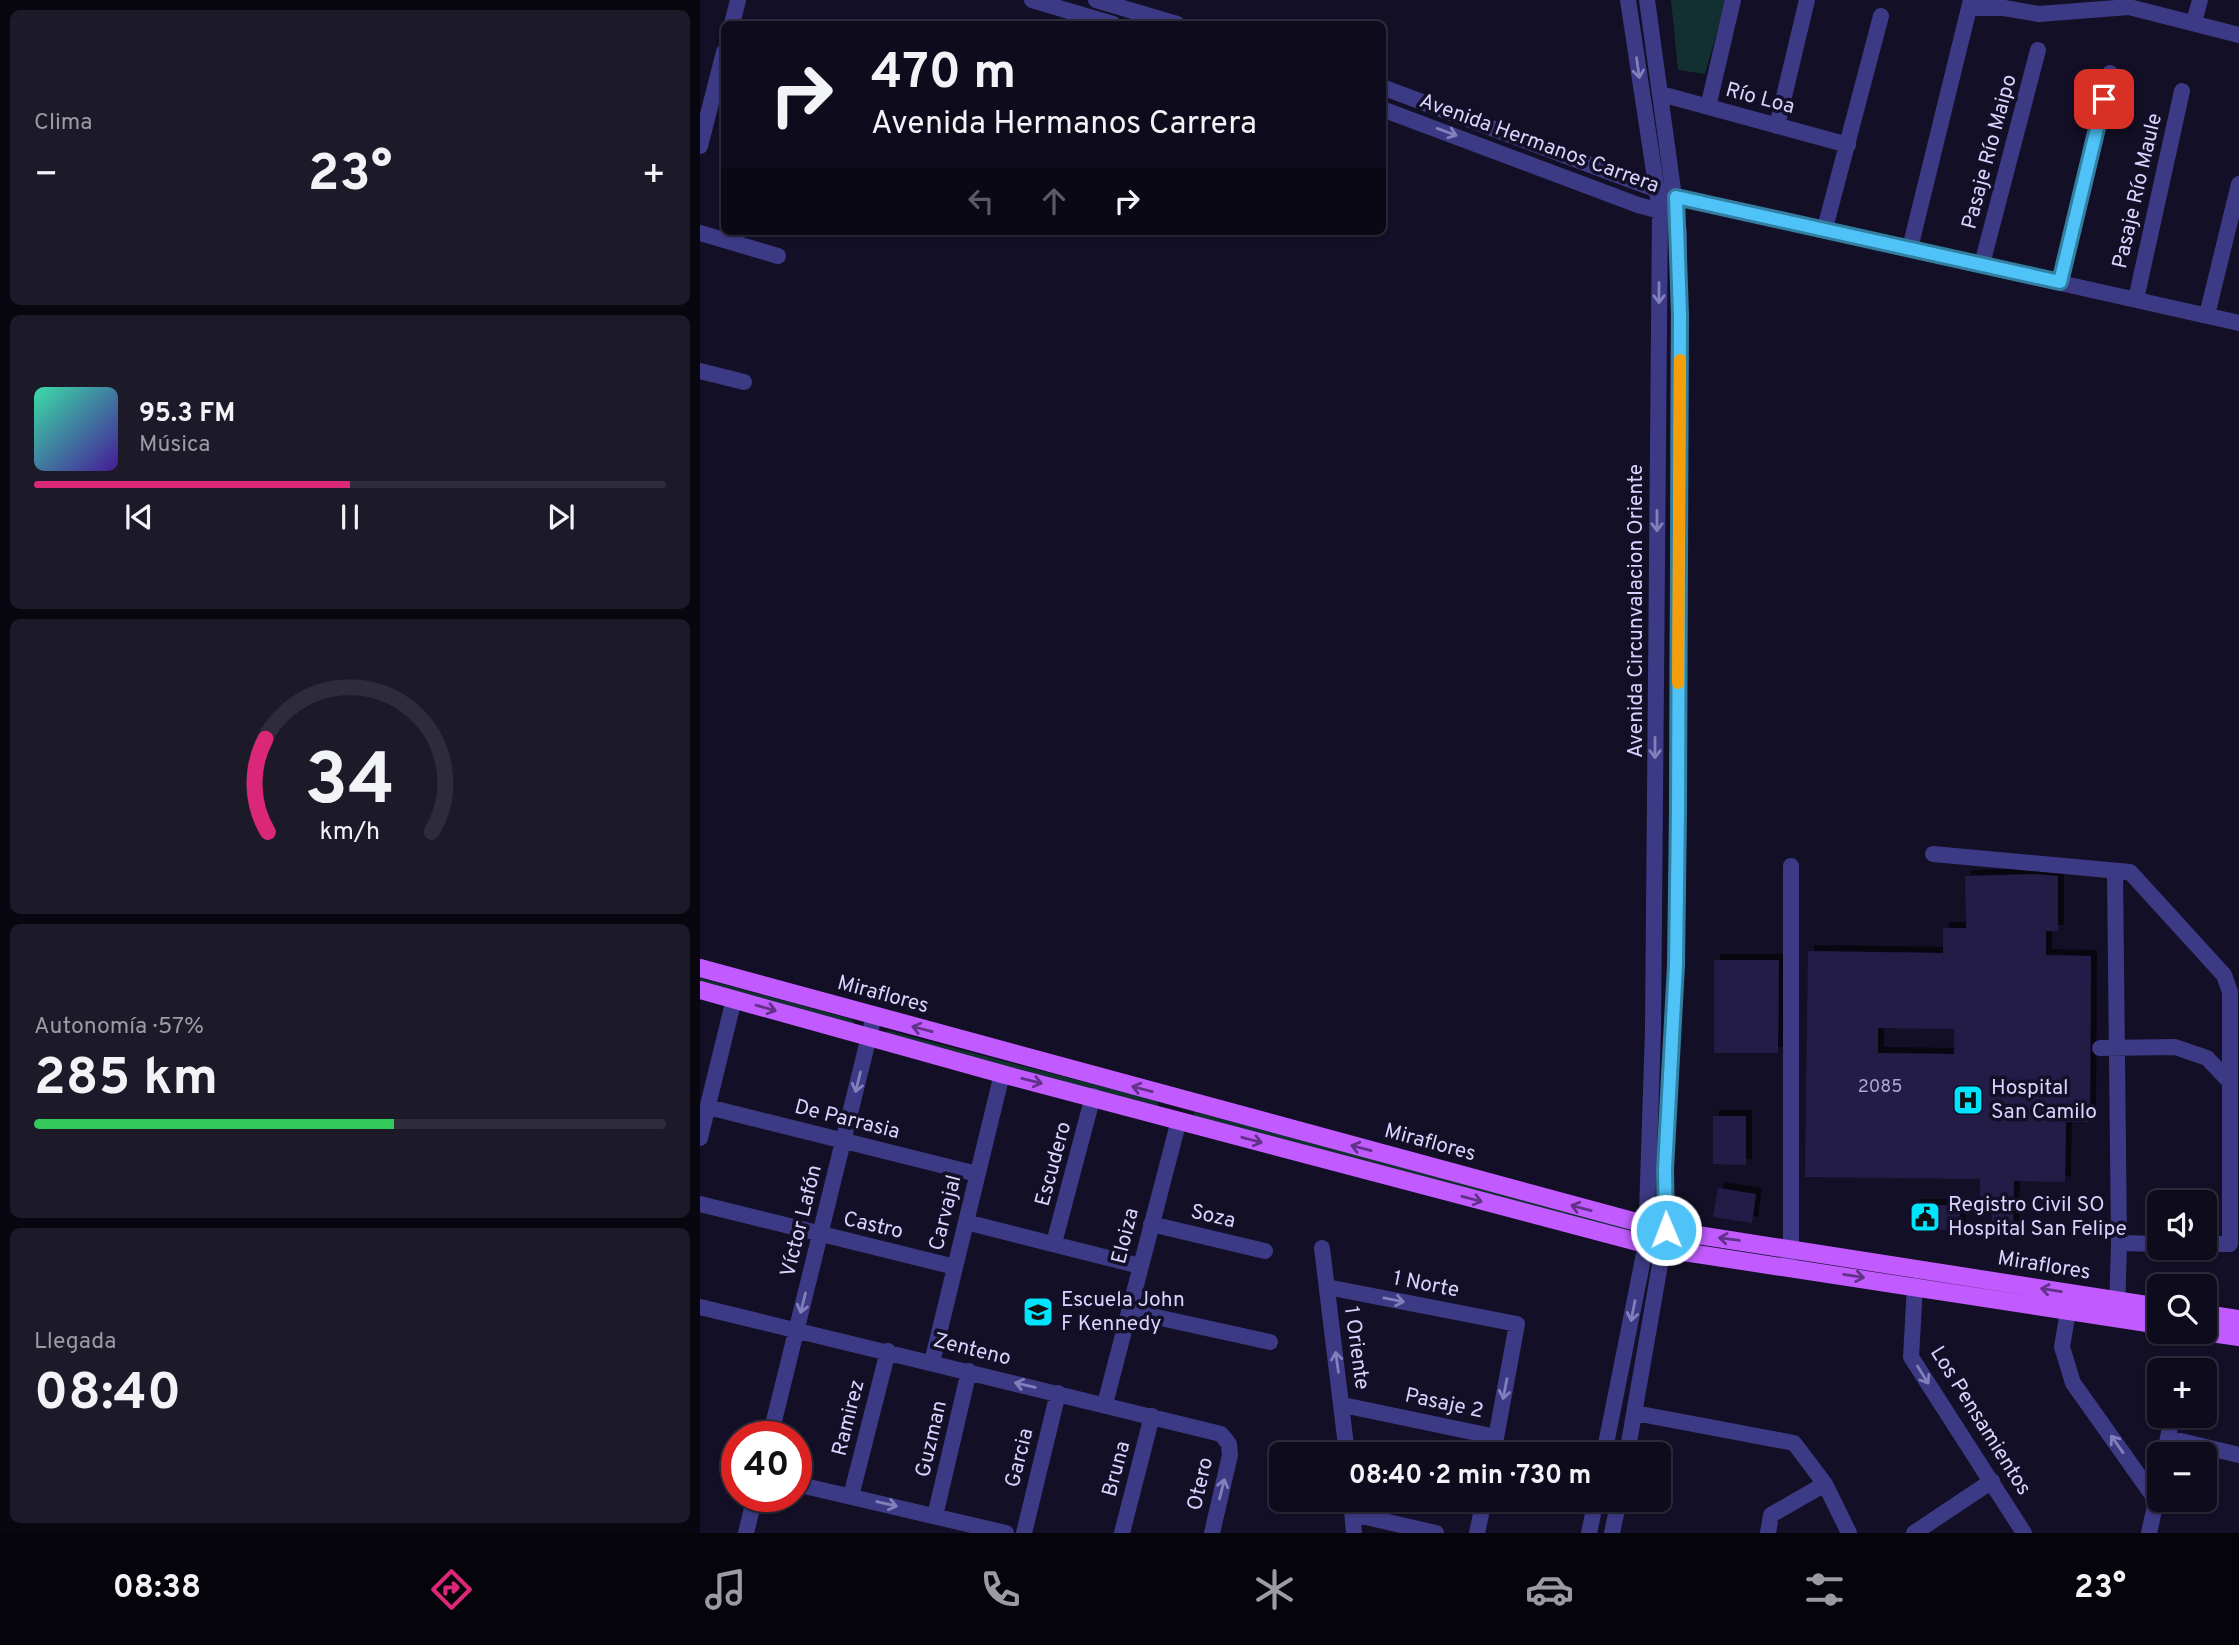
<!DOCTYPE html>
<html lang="es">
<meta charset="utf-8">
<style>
body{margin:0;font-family:Overpass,sans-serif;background:#1c1929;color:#f1f3f6;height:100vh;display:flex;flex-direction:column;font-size:26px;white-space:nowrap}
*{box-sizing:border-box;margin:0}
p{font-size:23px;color:#9b9ba3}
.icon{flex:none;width:38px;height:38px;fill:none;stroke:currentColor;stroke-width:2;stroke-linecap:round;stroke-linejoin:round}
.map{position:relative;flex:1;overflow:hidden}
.drawer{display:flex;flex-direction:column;gap:10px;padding:10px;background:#08060f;width:700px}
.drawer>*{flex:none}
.banner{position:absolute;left:21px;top:21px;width:665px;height:214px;border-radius:10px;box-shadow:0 2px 5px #0004,0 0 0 2px #2e2b3b;background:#0e0b1c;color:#f1f3f6;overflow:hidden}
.fabs{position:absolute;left:1447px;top:1190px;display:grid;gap:14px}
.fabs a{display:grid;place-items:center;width:70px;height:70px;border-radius:10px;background:#0e0b1c;box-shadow:0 2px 5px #0004,0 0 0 2px #2e2b3b;font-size:35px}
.speed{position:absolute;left:21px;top:1421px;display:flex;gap:14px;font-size:35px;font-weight:700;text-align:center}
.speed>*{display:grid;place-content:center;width:91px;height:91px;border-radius:50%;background:#0e0b1c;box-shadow:0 2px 5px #0004,0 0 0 2px #2e2b3b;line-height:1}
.speed .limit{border:10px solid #d22;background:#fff;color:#111}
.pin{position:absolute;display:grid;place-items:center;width:60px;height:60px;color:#fff;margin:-30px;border-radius:14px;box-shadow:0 4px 10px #0006}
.me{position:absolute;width:77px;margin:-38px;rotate:359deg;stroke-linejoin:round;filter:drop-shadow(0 0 5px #0008)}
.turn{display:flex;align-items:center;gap:24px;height:147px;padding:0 35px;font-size:32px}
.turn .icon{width:91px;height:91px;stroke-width:2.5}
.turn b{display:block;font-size:49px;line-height:60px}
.lanes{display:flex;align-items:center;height:66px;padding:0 35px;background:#0003;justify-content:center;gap:35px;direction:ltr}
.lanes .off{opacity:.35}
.big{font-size:52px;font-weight:700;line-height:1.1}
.drawer .widget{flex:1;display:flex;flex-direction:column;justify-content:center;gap:10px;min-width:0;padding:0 24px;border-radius:10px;background:#1c1929}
.drawer .dial{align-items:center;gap:0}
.dial svg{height:182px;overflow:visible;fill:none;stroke:#2e2b3b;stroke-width:7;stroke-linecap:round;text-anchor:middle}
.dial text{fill:#f1f3f6;stroke:none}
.song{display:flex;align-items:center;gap:21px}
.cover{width:84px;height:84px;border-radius:10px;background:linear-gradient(135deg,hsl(160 70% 55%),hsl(260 70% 35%))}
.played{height:7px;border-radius:4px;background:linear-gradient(90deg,#db2777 50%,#2e2b3b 50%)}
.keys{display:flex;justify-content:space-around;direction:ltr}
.heat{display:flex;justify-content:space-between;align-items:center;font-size:38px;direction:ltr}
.charge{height:10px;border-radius:5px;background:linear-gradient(90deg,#34c759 57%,#2e2b3b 0)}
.trip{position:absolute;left:569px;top:1442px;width:402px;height:70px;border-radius:10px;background:#0e0b1c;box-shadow:0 2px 5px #0004,0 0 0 2px #2e2b3b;font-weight:700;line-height:70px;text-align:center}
.dock{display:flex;height:112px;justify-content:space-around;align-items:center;background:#06040b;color:#9b9ba3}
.dock .icon{width:49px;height:49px}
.dock .on{color:#db2777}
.dock b{font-size:32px;color:#f1f3f6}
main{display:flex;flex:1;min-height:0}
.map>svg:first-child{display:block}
</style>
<main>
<section class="drawer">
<div class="widget"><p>Clima</p>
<div class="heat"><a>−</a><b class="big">23°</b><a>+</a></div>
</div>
<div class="widget">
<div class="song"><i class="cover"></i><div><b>95.3 FM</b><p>Música</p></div></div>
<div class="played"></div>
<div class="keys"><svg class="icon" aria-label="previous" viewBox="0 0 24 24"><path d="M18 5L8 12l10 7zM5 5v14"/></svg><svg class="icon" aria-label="pause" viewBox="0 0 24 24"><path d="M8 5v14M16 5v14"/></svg><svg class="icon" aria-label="next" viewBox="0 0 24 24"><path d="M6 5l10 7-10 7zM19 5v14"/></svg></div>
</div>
<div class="widget dial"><svg viewBox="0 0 100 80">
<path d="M14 69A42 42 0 1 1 86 69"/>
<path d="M14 69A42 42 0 0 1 13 28" stroke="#db2777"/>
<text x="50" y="56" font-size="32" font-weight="700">34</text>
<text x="50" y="72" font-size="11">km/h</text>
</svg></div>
<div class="widget"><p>Autonomía · 57%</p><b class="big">285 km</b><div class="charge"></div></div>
<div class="widget"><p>Llegada</p><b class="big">08:40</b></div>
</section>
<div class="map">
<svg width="1539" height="1533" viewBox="0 0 1539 1533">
<defs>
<filter id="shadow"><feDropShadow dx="6" dy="-6" stdDeviation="0" flood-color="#0009"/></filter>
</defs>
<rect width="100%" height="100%" fill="#130f26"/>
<path fill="#12302f" d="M971 0H1026L1005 74 978 70Z
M0 978 151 1019 154 1023 149 1026 0 984Z
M189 1031 457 1101 459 1106 186 1036 183 1032Z
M494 1112 942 1229 938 1233 867 1217 493 1117Z"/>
<path fill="#241b47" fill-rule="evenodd" filter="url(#shadow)" d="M1334 874 1358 876V931H1346V955L1391 956 1390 1122H1366L1365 1182 1314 1181 1313 1233H1292V1208H1280V1179L1105 1177 1108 951 1243 953V928H1266L1265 876ZM1178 1028 1254 1029V1054L1178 1053Z
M1014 960H1079L1078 1053H1014Z
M1013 1116H1046V1165L1013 1164Z
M1018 1188 1056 1194 1052 1223 1013 1217Z
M1214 1205H1260V1230L1213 1229Z"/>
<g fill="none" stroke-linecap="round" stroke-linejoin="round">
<path stroke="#3d3a85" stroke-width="16" d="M332 0 413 24
M396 0 477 24
M1269 8H1304L1339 14 1429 7 1539 35
M1494 22 1500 0
M32 24 38 0
M682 87 976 197 1539 323
M961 94 1148 145
M1008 107 1033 0
M682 109 938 205 960 211 966 205
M1077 126 1107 0
M0 146 24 52
M1125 228 1181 16
M0 233 78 256
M1210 248 1271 0
M1282 264 1338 50
M1360 282 1410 73
M1436 299 1482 91
M1507 315 1539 184
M0 371 44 382
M1233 854 1430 872 1524 975 1530 992V1244H1505
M1415 871 1419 1243 1417 1313
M1400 1048 1475 1047 1507 1058 1530 1082
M8 1107 277 1174
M0 1138 34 999
M0 1204 255 1267
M266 1222 440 1266
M451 1224 565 1251
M354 1243 393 1096
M1419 1243 1460 1244
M622 1248 647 1454
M1088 1262 1091 1247V866
M1215 1286 1211 1357 1324 1533
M627 1287 817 1324 793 1454
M0 1307 521 1434 529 1444 530 1455 512 1533
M429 1311 570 1342
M1368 1311 1362 1347 1373 1383 1456 1500
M232 1362 302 1074
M405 1404 479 1120
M643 1405 796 1437
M935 1413 1094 1443 1125 1484 1149 1533
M70 1437 174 1016
M1468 1438 1539 1455
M904 1454 946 1244 953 1030 960 211 928 0
M927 1454 966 1230 965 1169 977 940 979 233 947 0
M1465 1454 1472 1416
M96 1484 306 1533
M151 1496 188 1351
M651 1500 654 1533
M653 1514 736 1533
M235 1516 269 1371
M46 1533 55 1496
M324 1533 358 1393
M422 1533 452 1416
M777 1533 784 1500
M889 1533 896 1500
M912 1533 919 1500
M1068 1533 1071 1515 1125 1484
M1214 1533 1292 1481
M1449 1533 1460 1483"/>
<path stroke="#c25bff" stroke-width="18" d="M0 968 966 1230 1460 1307
M0 990 302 1074 964 1249 1460 1325
M1505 1314 1539 1319
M1504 1332 1539 1337"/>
</g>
<defs><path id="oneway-shaft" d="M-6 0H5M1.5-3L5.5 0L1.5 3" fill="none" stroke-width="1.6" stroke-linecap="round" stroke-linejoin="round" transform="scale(1.75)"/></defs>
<g stroke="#837fbc">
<use href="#oneway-shaft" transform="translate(938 68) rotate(82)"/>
<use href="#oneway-shaft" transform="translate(747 132) rotate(20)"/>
<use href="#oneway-shaft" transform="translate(959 293) rotate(90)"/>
<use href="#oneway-shaft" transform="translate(957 521) rotate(90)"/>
<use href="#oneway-shaft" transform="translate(955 748) rotate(90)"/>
<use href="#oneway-shaft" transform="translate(158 1082) rotate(104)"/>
<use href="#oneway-shaft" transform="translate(694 1300) rotate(11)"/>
<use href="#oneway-shaft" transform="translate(103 1303) rotate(104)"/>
<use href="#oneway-shaft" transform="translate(933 1311) rotate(101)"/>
<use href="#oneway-shaft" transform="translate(637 1362) rotate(-98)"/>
<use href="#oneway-shaft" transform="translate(1223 1375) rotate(58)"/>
<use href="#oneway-shaft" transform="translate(325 1385) rotate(-167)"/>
<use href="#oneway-shaft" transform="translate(805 1389) rotate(101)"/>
<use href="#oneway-shaft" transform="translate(1417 1444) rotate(-125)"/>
<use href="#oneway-shaft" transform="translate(522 1489) rotate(-76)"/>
<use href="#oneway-shaft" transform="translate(187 1504) rotate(13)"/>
</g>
<g stroke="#623188">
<use href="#oneway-shaft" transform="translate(66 1008) rotate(16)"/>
<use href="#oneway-shaft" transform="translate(222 1029) rotate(-165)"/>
<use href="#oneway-shaft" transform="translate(332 1081) rotate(14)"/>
<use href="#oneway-shaft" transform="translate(442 1089) rotate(-165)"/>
<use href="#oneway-shaft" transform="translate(552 1140) rotate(15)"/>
<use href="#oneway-shaft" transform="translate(661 1148) rotate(-165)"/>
<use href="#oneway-shaft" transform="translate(772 1199) rotate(15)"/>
<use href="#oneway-shaft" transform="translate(881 1208) rotate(-165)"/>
<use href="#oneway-shaft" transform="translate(1029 1239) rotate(-172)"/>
<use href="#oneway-shaft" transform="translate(1154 1276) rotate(9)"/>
<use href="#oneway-shaft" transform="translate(1351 1290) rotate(-171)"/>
</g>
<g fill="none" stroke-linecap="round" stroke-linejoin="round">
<g stroke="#337fa1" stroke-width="18">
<path id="route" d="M966 1230 965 1169 976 965 978 811 980 315 976 197 1360 282 1404 99"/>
</g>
<use href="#route" stroke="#4fc3f7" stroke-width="12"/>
<path stroke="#f59e0b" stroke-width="12" d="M978 683 980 360"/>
</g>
<defs>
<g id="hospital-square" transform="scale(1.575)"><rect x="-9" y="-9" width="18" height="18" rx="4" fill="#00e5ff" stroke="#130f26"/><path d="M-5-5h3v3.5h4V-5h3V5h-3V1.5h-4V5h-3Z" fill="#111"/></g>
<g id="civic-square" transform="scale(1.575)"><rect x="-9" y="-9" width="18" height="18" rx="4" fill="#00e5ff" stroke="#130f26"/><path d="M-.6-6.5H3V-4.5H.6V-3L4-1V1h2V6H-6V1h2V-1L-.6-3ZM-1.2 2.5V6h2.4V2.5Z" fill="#111"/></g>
<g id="school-square" transform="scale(1.575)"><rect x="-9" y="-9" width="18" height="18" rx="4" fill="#00e5ff" stroke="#130f26"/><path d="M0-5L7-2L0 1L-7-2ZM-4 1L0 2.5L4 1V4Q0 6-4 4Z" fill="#111"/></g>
</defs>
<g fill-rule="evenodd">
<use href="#hospital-square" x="1268" y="1100"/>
<use href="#civic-square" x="1225" y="1217"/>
<use href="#school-square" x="338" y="1312"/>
</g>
<g text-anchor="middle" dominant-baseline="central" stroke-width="7" stroke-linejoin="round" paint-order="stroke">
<g font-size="18" fill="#aca6d1">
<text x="1180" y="1087">2085</text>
</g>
<g font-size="21" fill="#d9d4ff" stroke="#130f26">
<text transform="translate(1060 99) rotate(15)">Río Loa</text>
<text transform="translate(839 144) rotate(20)">Avenida Hermanos Carrera</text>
<text transform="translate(1290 152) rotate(-75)">Pasaje Río Maipo</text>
<text transform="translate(1438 191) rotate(-77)">Pasaje Río Maule</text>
<text transform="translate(936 611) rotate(-90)">Avenida Circunvalacion Oriente</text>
<text transform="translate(183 995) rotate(15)">Miraflores</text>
<text transform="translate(147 1120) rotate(14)">De Parrasia</text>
<text transform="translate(730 1143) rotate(15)">Miraflores</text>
<text transform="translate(354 1164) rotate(-75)">Escudero</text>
<text transform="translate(246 1213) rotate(-76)">Carvajal</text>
<text transform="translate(513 1217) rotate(13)">Soza</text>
<text transform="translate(102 1221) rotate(-76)">Víctor Lafón</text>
<text transform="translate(173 1226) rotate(13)">Castro</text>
<text transform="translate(426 1236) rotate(-76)">Eloiza</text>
<text transform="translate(1344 1266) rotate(9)">Miraflores</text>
<text transform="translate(726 1285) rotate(11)">1 Norte</text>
<text transform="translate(656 1348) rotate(82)">1 Oriente</text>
<text transform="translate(272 1350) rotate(14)">Zenteno</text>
<text transform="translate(744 1404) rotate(12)">Pasaje 2</text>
<text transform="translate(149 1418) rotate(-76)">Ramirez</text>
<text transform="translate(1280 1421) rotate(58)">Los Pensamientos</text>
<text transform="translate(232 1439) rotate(-77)">Guzman</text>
<text transform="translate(320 1458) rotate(-76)">Garcia</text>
<text transform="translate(417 1469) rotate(-75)">Bruna</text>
<text transform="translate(501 1484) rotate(-77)">Otero</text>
</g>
<g font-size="21" fill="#d9d4ff" stroke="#130f26" text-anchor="start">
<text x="1291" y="1088">Hospital<tspan x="1291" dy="24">San Camilo</tspan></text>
<text x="1248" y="1205">Registro Civil SO<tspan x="1248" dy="24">Hospital San Felipe</tspan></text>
<text x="361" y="1300">Escuela John<tspan x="361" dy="24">F Kennedy</tspan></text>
</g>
</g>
</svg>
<div class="fabs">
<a><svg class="icon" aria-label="sound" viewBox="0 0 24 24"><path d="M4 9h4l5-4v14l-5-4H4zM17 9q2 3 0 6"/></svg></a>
<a><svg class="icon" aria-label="search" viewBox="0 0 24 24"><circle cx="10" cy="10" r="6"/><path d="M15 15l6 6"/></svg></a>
<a>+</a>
<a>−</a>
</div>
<div class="speed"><div class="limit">40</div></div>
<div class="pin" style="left:1404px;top:99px;background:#d93025"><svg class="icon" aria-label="arrive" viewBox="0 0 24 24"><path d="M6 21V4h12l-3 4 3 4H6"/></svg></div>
<svg class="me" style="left:966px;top:1230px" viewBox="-20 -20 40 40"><circle r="17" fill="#4fc3f7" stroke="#fff" stroke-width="3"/><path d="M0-11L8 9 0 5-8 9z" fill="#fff"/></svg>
<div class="trip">08:40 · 2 min · 730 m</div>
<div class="banner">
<div class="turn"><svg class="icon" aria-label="right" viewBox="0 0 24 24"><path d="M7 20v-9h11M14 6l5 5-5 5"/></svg><div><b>470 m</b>Avenida Hermanos Carrera</div></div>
<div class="lanes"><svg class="icon off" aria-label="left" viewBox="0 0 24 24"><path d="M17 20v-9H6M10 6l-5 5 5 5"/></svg><svg class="icon off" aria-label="ahead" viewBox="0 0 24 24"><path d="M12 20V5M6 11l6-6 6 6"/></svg><svg class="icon" aria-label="right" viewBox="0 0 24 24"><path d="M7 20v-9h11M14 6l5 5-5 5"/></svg></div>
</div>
</div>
</main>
<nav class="dock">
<b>08:38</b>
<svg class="icon on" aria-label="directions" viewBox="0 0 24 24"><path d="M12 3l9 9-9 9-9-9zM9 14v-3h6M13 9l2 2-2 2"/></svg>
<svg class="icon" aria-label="music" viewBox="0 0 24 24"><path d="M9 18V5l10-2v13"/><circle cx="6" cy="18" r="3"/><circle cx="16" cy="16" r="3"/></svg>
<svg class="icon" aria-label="phone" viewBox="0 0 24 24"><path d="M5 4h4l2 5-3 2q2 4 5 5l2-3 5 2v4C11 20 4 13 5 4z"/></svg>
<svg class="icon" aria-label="climate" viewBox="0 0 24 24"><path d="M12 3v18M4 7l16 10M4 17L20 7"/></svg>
<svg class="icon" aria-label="car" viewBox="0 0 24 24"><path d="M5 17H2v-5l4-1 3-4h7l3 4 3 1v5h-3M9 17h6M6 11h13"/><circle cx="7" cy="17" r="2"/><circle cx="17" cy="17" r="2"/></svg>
<svg class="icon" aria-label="filters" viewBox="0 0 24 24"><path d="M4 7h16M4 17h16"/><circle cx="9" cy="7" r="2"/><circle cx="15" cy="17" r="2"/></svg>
<b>23°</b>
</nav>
